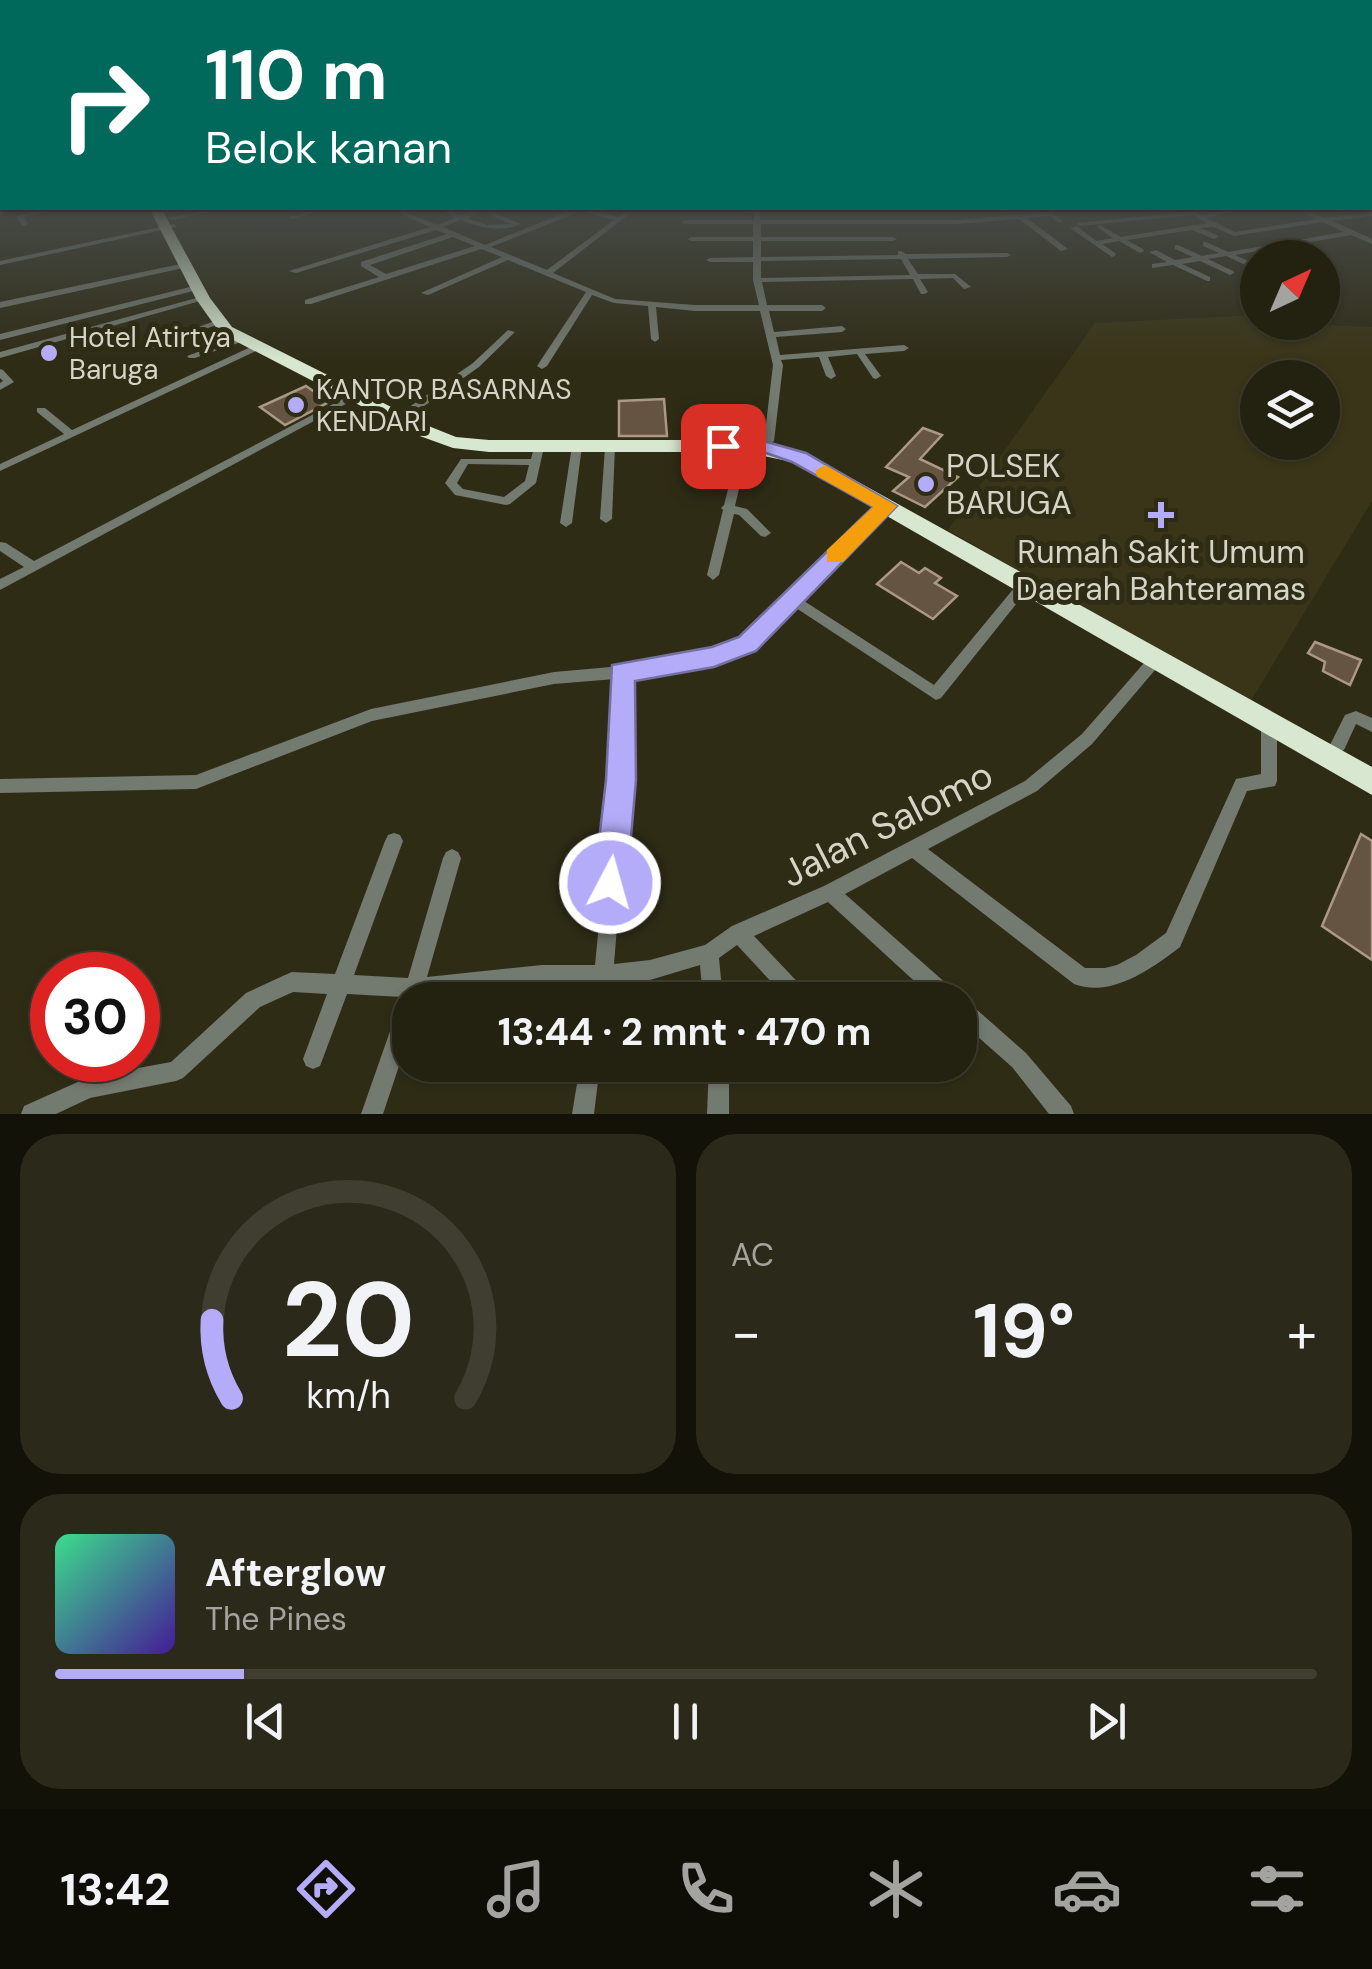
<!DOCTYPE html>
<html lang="id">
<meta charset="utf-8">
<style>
body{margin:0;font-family:"DM Sans",sans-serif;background:#2b2919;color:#f1f3f6;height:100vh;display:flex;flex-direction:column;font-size:38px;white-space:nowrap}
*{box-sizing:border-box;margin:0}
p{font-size:32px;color:#a3a39f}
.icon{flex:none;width:55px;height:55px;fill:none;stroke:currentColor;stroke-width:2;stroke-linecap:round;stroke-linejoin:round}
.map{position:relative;height:1114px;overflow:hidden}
.sheet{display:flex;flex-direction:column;gap:20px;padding:20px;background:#131209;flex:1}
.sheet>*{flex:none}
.banner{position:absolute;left:0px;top:0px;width:1372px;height:210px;box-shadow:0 2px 8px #0004,0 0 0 2px #403e30;background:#00695c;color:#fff;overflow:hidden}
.needle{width:65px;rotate:44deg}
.buttons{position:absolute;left:1240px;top:240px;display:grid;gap:20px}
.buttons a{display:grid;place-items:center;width:100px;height:100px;border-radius:50%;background:#232110;box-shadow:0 2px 8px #0004,0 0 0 2px #403e30;font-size:50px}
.speed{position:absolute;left:30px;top:952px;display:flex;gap:20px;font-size:50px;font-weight:700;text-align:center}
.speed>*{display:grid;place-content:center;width:130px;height:130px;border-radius:50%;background:#232110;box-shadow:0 2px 8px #0004,0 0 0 2px #403e30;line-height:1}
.speed .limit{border:15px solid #d22;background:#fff;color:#111}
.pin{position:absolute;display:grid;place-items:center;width:85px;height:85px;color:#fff;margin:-42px;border-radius:20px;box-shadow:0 5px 15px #0006}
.me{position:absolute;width:110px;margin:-55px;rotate:6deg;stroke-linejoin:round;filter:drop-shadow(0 0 8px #0008)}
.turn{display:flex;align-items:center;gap:35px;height:210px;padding:0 40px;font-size:45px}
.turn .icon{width:130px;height:130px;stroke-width:2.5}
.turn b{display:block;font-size:70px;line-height:85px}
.big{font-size:75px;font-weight:700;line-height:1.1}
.sheet .card{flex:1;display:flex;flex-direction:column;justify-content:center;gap:15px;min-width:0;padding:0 35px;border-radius:40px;background:#2b2919}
.sheet .dial{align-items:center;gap:0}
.dial svg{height:260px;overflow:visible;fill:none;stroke:#403e30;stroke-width:7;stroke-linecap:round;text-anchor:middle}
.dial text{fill:#f1f3f6;stroke:none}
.song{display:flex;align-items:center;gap:30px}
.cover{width:120px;height:120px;border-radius:15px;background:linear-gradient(135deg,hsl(150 70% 55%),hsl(260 70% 35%))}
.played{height:10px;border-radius:5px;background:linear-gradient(90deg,#b4acf9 15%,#403e30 15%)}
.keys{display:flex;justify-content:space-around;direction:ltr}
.heat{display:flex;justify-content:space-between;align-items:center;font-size:55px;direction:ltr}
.sheet .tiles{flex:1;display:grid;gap:20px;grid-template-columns:1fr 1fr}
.card:last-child{grid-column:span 2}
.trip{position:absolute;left:392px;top:982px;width:585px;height:100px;border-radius:40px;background:#232110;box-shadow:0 2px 8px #0004,0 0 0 2px #403e30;font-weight:700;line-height:100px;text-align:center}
.menu{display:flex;height:160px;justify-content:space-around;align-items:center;background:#0e0d06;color:#a3a39f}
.menu .icon{width:70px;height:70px}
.menu .current{color:#b4acf9}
.menu b{font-size:45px;color:#f1f3f6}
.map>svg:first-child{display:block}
</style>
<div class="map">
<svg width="1372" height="1114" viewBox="0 0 1372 1114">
<rect width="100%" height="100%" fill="#2f2c16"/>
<path fill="#3a3518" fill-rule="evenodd" d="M1257 315 1258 322 1372 327V501L1249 704 948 530 1095 323ZM1258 378H1322V442H1258Z"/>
<path fill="#655442" stroke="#ab9885" stroke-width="2.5" d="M306 386 329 402 285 425 260 407Z
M664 399 667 436H619V401Z
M923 428 942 435 920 459 958 477 925 507 893 491 909 477 886 467Z
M901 562 919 573 925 568 941 578 935 583 957 596 933 619 877 584Z
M1315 642 1361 660 1350 685 1323 671 1325 662 1308 653Z
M1361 834 1372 841V960L1322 926Z"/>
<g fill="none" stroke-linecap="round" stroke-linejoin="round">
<path fill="#737a70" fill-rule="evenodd" d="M14 208H26L0 214V210Z
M53 208H64L24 217 28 224 24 226 22 225 17 216Z
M218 208H230L171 220 168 218Z
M322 208H331L292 219 289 217Z
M387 208H395L437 225 455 218 436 208H443L461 215 484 208 521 224C500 233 481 228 461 220L443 227 485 245 576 208H585L618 217 630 208H637L553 273 615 299 695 305H759L753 280V262H710L706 260 710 258 753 257V241H691L687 239 691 237H753V224H685L682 222 685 220H754V213L698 210 695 208H880L877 210 760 211V220H958L1051 212 1062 220V222H1058L1050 216 1027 218 1068 249 1061 251 1019 219 958 224H761V237H893L897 239 893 241H761V257L898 255V251H901L906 254 1007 253 1011 255 1007 257 908 259 918 274H955L971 287 964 289 953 278 920 279 928 292 924 294H921L913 279 762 282 767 305H822L826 308 822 311H769L774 332 842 326 846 329 842 332 776 337 780 355 904 345 909 348 904 351 865 354 881 376 876 379 873 378 857 354 828 357 836 376 831 379 826 376 819 357 781 360 783 365 774 441 769 444 764 441 773 365 760 311H695L656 307 659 339 655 342 651 339 648 306 614 303 592 295 547 366 542 369 537 366 586 292 508 260 428 295 421 293 502 257 481 249 311 304H305V300L379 277 361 266V262L447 234 436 230 296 273 289 271 430 227ZM482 211 510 224 487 225 467 218ZM581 211 614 220 547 270 491 247ZM453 237 475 246 386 274 370 265ZM901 259 910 275 761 278V261Z
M1239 208H1250L1206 218 1235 232 1316 219 1292 208H1300L1325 218 1372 212V216L1332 221 1372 239V244L1351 235 1235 255 1255 264 1256 266 1252 268 1226 256 1208 259 1233 271 1234 273 1230 275 1200 261 1182 264 1210 277V281H1207L1173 265 1152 268V264L1167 262 1149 252 1156 250 1175 260 1193 257 1175 249V245H1178L1202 256 1219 253 1203 246V242H1206L1228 252 1344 232 1323 222 1234 236 1213 227 1201 228 1217 235 1218 237 1214 239 1192 230 1127 240 1143 249 1144 251 1140 253 1119 241 1102 244 1115 253 1116 255 1112 257 1070 228 1077 226 1096 241 1113 238 1098 228V226L1100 225 1121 237 1207 223 1193 215 1079 226 1077 225V223L1194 211 1200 215Z
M174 224 176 225V227L0 265V261Z
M185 263H188V267L0 308V302Z
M198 285 202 287 201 289 0 340V334Z
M200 297 207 299 0 358V352Z
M215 321 222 323 149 349 141 347Z
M508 330 515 332 479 367 410 416H402V412L473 363Z
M241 336 244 337V341L195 358H189L187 356Z
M257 344 260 345V349L0 471V464L64 434 37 412V408H45L72 430Z
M0 369 3 370 14 382 0 390V383L3 381 0 378Z
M352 394 357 397 355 399 0 590V579L24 567 0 551V542L6 543 34 561Z
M693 416 704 424 703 442 699 443 694 440V425L688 419Z
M577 443 582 446 572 523 566 527 560 523 572 446Z
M744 443 749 446 735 506 747 509 771 533 765 537 761 536 739 515 734 514 719 575 713 580 707 575 723 510 721 508 724 505 739 446Z
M539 444 544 447 536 483 510 504 506 505 455 495 445 483 461 459H531L534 447ZM468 464 529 465 525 481 504 497 463 489 457 483Z
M610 444 615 447 612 519 606 523 600 519 605 447Z
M887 502 893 506 891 509 801 599 934 685 1019 582H1029L1030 585 1029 588 941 698 936 700 793 606 752 648 714 662 629 677V779L614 964 650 960 705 945 732 926 824 886 1025 781 1082 734 1151 655 1156 653 1161 655 1163 659 1161 663 1092 744 1037 791 928 849 1085 968H1105L1117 965 1136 955 1166 933 1236 779 1261 774V724L1264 719 1269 717 1274 719 1277 724V781L1275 786 1247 791 1180 947C1151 969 1112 998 1074 984L912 858 845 894 957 993 959 998 967 1001 1026 1053 1071 1106 1074 1114H1049L1012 1067 960 1021V1000H935L828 902 754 936 808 993 811 1000H788L737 945 719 958 723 1000H703L700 965 650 980 612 984 611 1000H591L593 985H542L410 1000V1033L383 1114H361L402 997 347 994 320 1066 313 1069 306 1066 303 1059 327 994 293 992 260 1007 183 1078 176 1081 90 1098 56 1114H21L24 1106 89 1077 171 1062 246 993 285 975 292 972 335 974 385 841 388 835 394 833 400 835 403 841 354 975 408 978 443 858 446 852 452 849 458 852 461 858 427 977 542 965H595L613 779 615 679 554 684 372 721 196 789 0 793V779L196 775 371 709 554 672 622 666 713 650 742 640 883 503Z
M1356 711 1372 718V732L1356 724 1344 750 1338 752 1332 750 1330 745 1345 715Z
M580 1065H600L594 1114H572Z
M709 1065H729V1114H707Z"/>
<path fill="#d8e8d0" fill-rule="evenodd" d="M149 208H161L210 298 232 327 431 427 456 437 489 440H744L806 453 1372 767V795L793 462 744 452H489L453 448 417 435 220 333 196 299Z"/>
</g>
<linearGradient id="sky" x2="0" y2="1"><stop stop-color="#1a180c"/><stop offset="0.57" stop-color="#474b47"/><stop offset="1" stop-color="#474b47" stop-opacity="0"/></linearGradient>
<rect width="1372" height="361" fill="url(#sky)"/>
<path fill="#b4acf9" stroke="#7570a2" stroke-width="2.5" d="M723 440 767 442 806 453 897 506 756 651 714 667 635 681 636 780 627 883 622 895 610 899 599 895 594 883 606 780 612 665 712 647 739 637 873 507 792 462 766 453 716 450V441Z"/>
<path fill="#f59e0b" d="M825 465 897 506 843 562H827V550L873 507 817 476 815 471Z"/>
<g fill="#b4acf9" stroke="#2f2c16" stroke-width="4">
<circle cx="49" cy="353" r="10"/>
<circle cx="296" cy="405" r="10"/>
<circle cx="926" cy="484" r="10"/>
<path d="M1156 500h10v10h10v10h-10v10h-10v-10h-10v-10h10z"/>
</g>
<g text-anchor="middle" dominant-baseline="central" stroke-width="10" stroke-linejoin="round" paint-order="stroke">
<g font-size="28" fill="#d6d4c7" stroke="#2f2c16" text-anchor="start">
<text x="69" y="337">Hotel Atirtya<tspan x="69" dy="32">Baruga</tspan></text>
<text x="316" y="389">KANTOR BASARNAS<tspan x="316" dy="32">KENDARI</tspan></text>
</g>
<g font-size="32" fill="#d6d4c7" stroke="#2f2c16" text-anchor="start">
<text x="946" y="466">POLSEK<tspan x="946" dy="37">BARUGA</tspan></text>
<text x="1161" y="552" text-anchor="middle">Rumah Sakit Umum<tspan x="1161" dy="37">Daerah Bahteramas</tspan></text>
</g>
<g font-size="38" fill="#d6d4c7" stroke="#2f2c16">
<text transform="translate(887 824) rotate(-27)">Jalan Salomo</text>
</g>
</g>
</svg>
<div class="buttons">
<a><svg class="needle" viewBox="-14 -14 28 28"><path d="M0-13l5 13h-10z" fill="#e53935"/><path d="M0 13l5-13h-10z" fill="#a3a39f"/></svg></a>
<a><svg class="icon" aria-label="layers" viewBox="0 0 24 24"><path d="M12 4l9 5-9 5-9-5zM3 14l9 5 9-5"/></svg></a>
</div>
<div class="speed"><div class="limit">30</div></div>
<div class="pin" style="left:723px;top:446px;background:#d93025"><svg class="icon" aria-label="arrive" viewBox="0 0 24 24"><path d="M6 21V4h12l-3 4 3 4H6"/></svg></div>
<svg class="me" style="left:610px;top:883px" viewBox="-20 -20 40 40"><circle r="17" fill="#b4acf9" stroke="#fff" stroke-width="3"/><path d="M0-11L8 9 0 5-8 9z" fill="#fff"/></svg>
<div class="trip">13:44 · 2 mnt · 470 m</div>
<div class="banner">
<div class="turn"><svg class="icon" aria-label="right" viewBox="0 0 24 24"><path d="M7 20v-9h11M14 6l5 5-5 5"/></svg><div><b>110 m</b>Belok kanan</div></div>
</div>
</div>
<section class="sheet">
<div class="tiles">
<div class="card dial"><svg viewBox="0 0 100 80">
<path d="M14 69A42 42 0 1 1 86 69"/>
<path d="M14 69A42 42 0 0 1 8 45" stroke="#b4acf9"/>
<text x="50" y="56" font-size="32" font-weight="700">20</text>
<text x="50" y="72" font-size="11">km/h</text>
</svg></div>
<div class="card"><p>AC</p>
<div class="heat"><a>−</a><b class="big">19°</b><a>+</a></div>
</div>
<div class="card">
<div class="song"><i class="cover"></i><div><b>Afterglow</b><p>The Pines</p></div></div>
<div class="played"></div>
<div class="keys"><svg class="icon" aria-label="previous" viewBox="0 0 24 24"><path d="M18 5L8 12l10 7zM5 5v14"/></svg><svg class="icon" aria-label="pause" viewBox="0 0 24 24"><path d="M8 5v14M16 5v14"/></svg><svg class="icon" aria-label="next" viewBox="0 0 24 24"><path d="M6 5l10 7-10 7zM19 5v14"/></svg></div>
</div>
</div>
</section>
<nav class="menu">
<b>13:42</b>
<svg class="icon current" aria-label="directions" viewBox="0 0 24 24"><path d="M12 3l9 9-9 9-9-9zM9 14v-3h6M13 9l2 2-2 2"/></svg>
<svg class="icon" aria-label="music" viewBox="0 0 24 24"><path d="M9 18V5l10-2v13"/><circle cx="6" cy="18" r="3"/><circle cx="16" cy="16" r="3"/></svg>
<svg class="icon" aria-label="phone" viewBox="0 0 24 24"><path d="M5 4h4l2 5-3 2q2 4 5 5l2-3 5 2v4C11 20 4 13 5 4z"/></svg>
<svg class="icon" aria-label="climate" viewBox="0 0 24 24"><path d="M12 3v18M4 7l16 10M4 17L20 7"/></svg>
<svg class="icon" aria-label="car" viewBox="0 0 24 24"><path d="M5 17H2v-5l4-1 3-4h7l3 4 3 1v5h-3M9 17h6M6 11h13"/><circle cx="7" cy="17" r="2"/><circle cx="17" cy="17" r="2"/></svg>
<svg class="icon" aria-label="filters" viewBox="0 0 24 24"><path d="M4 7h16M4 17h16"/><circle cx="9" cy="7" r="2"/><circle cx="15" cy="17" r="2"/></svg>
</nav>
